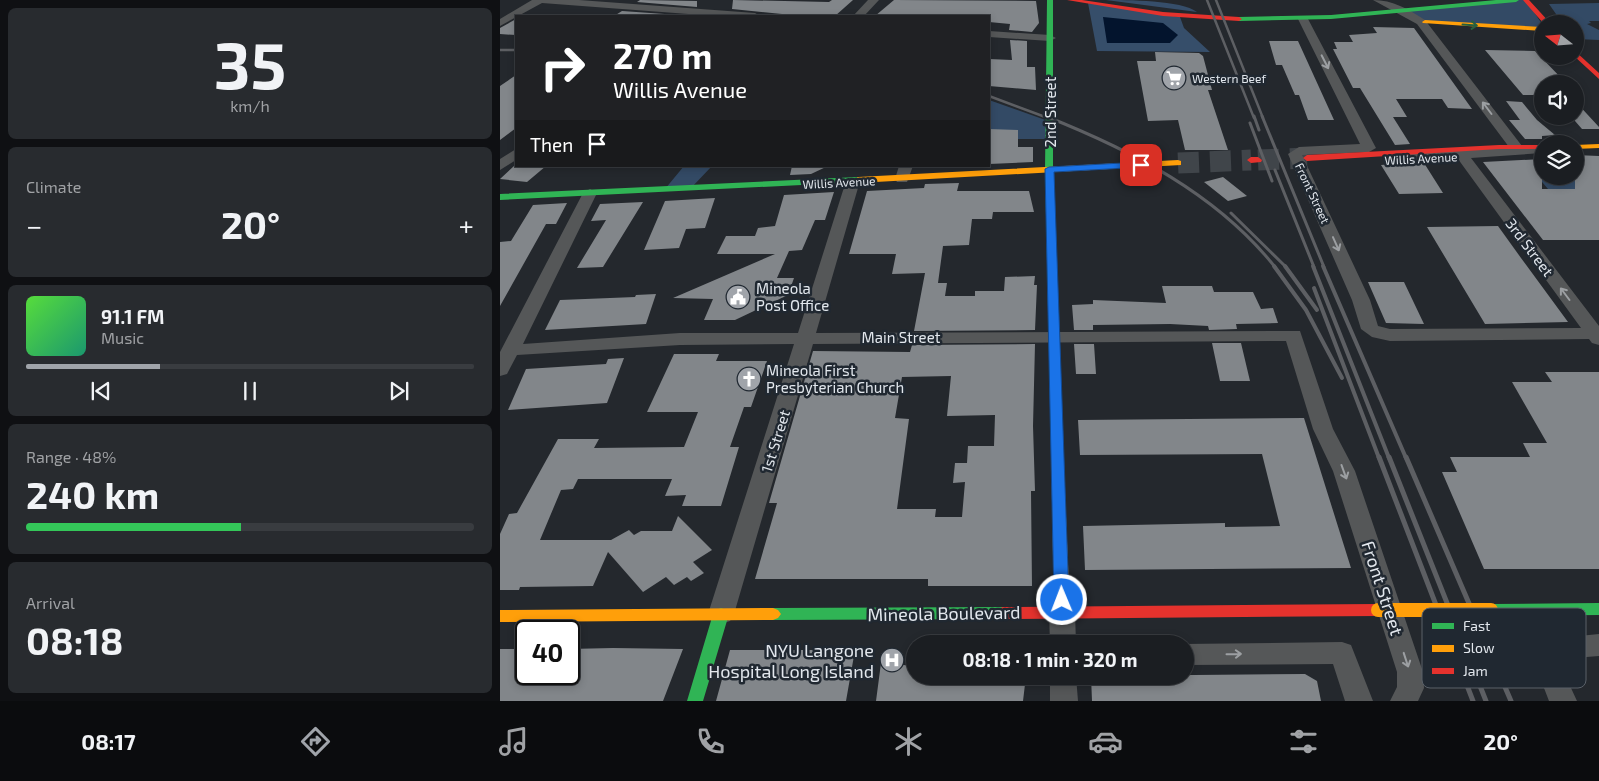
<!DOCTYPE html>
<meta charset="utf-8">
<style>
body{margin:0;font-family:"Exo 2",sans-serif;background:#282b2f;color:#f1f3f6;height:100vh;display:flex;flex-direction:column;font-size:19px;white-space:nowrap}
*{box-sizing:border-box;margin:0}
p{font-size:16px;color:#a0a2a5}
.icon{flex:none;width:28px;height:28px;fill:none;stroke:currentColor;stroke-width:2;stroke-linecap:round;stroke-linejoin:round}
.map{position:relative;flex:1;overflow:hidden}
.sheet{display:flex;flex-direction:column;gap:8px;padding:8px;background:#0f1013;width:500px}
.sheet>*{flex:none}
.banner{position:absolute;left:15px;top:15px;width:475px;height:152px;border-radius:0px;box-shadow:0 2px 8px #0003,0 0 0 1px #393c40;background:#202124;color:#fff;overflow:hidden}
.needle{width:32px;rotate:287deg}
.buttons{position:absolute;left:1034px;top:15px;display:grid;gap:10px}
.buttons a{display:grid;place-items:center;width:50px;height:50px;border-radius:50%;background:#1b1e22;box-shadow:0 2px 8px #0003,0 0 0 1px #393c40;font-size:25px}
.speed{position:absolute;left:15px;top:620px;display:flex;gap:10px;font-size:25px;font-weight:700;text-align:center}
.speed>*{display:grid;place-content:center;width:65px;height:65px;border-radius:50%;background:#1b1e22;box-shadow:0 2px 8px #0003,0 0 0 1px #393c40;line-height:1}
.speed .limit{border:2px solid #111;border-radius:8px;background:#fff;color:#111}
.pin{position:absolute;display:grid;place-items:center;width:42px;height:42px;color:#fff;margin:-21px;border-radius:10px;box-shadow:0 2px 8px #0006}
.me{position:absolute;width:55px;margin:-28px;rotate:359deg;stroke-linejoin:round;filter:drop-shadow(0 0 4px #0008)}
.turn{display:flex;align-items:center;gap:18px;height:105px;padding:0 15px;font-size:22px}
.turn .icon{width:65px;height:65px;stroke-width:2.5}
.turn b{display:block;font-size:35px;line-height:42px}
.then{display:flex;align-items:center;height:48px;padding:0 15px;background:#0003;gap:10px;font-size:19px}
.big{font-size:38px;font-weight:700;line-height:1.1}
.sheet .widget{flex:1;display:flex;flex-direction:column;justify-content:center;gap:8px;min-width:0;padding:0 18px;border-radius:8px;background:#282b2f}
.sheet .dial{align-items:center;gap:0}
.dial b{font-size:65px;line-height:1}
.song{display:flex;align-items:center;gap:15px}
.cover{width:60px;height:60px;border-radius:8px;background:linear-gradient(135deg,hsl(110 70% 55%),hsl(160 70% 35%))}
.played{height:5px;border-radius:2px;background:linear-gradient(90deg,#a0a4aa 30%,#393c40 30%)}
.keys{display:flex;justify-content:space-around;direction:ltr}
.heat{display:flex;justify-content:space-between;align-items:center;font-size:28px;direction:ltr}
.charge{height:8px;border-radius:4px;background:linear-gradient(90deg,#34c759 48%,#393c40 0)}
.trip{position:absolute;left:406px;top:635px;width:288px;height:50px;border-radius:25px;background:#1b1e22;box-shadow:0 2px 8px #0003,0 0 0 1px #393c40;font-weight:700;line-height:50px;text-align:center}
.dock{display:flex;height:80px;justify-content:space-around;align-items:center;background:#0b0c0e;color:#a0a2a5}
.dock .icon{width:35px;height:35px}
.dock .selected{color:#a0a4aa}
.dock b{font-size:22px;color:#f1f3f6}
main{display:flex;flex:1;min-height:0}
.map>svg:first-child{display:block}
</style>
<main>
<section class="sheet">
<div class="widget dial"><b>35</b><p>km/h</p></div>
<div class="widget"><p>Climate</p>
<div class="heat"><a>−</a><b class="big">20°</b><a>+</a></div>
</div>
<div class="widget">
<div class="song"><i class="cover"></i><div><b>91.1 FM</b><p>Music</p></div></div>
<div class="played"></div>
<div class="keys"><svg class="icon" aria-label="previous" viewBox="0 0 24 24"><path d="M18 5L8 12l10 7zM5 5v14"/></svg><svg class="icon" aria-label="pause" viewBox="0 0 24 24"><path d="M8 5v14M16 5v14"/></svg><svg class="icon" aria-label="next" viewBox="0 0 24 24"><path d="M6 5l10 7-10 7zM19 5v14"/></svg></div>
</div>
<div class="widget"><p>Range · 48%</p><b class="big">240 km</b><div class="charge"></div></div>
<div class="widget"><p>Arrival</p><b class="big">08:18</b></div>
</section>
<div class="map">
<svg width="1099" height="701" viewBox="0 0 1099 701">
<rect width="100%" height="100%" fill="#24282d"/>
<path fill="#334a65" d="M1016 0H1026L1042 24V29L921 22 904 11Z
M1099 3V21H1089L1091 23 1087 24 1099 30V40L1075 39V24H1063L1049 4Z
M489 100 551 122V139H489Z
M184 166H212L191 188 165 189Z
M1037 176H1075L1099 189H1048Z"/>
<path fill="#364e6a" d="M606 0C626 0 682 0 697 12Z
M588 3 680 17 684 28 710 52 597 51Z"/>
<path fill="#03142d" d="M603 17 663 23 678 35 670 43H607Z"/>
<path fill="#82868a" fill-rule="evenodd" d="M140 0 197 1V7L137 2Z
M233 0 329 2 332 0H353L335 16H302L232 9Z
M394 0 536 1 539 23 532 32 509 30 510 24 489 22V16H375Z
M122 11 193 16H114Z
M16 19V35L0 34V28Z
M873 27 914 28 972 109 948 108 942 99H896L907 117H893L910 144 895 145 860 88H853L833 49H837L834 42H853L849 35 877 33Z
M510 40 527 41V67H535L536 90 489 86V59L512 60Z
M769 41H798L834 120H808L799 95H795L782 65H776Z
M985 50 1035 51 1067 84H1042V95H1023Z
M655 52 699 53 703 56 712 90H708L728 150H685L678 120 648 121 637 61H656Z
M16 75V128L0 140V86Z
M1006 101 1022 102 1037 120 1055 135 1042 136V139H1025L1009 120H1020Z
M1075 101 1099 127V129H1082L1075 121Z
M489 129 518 130V147H533V162L489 164Z
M1039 155H1042V189H1075V155L1099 156V240H1043L983 162 1042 159Z
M905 161 910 164 924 163 943 193 899 194 881 165 907 163Z
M14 166H46L27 182 0 179Z
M292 166H328L311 174 290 175Z
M723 177 747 196 728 201 704 182Z
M459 183 457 191H529L534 212H493L492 219H472L469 245 443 246 438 283H447L445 296H475V291H504L505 277 535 276 534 285H537L535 330 414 331 425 273 392 274 396 254H349L367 191 424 188 425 184Z
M334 192 325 220H315L302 250 289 251 277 278H294L288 295 235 320H204L213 299 173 298 275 254H217L226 236H255L258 228 275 226 284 195Z
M215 198 205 228 186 229 179 248 144 250 165 201Z
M143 202 103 267 77 268 106 220 91 221 100 204Z
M67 203 56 224H46L0 306V242L11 241 33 205Z
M998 226 1021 258 1068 322 985 324 927 227Z
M868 282H904L924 324 886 323Z
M662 286H712L714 292H753L761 309 773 308 778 323 736 324 737 329 709 330 708 326 670 324 593 325V330H574L572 305 593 304V300L666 303Z
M156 294 146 324 45 330 60 300 135 297 136 295Z
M712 343H741L750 381H720Z
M535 344 533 426 535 491H531L532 586H428V579H255L277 503H269L313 351 410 352 412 345ZM451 376 447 416 495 415 494 446H468L467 463H455L453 483 465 482 462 517H435L436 509H397L409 419 395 418 402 377Z
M574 344H594L596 374H576Z
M174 354H219L216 361H267L251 407H244L230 447H239L221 506H182L186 495 165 496 172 479H78L73 489 61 490 40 540H111L129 530 134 535 141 531H172L178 516 212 550 193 562 204 573 191 581 187 577 174 585 166 577 143 592 108 552 93 586 20 587 19 590H0V534L9 514 17 513 58 439H99L94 448 184 447 198 412H147Z
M124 358 107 403 8 410 26 369 106 364 108 359Z
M1045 372H1099V569H984L942 472H957L950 457H1030L1023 443H1047L1012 382H1052Z
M804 418 851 568 585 570 583 526 725 523V527L780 526 762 454 580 455 578 420Z
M113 648 183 649 163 701H0V649H26V674H69V649Z
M230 650H355L346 701H216Z
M381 663 415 666V676H526L523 701H376Z
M805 674 817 681 821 701H592L591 676Z"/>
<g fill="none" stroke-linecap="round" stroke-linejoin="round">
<path stroke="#40454a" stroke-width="21" stroke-dasharray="21 11" stroke-linecap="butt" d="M758 160 807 158
M678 163 751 160"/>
<path fill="#555758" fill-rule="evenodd" d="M32 0H79L255 13 260 16H215L42 3 0 26V19Z
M368 0H379L364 16H353Z
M873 0C893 0 908 9 925 20L1022 146 1042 145V153L971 158 1099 326V345L1092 343 1089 339 890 341 872 337 861 329 852 300 788 154 799 147 860 144 798 19 803 16 808 19 876 148 869 152 802 155 870 300 878 326 890 329 1081 328 958 159 910 162 903 158 910 154 1009 147 917 24Z
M489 31 550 35 556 38 550 41 489 37Z
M16 149V160L0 170V159Z
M399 166H413L407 182H397L395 179Z
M353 177 360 181 316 333 800 331 833 429 855 471 923 672 924 688 918 701H890L897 687V672L833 471 813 429 786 341 313 344 234 614 230 621 221 624 212 621 208 614 294 344 180 345 17 355 7 374 0 376V352L83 193 90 189 97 193 23 344 180 333H298L346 181Z
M562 602 571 605 575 612 576 644H550L549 612 553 605Z
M1099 634V656L1074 658 1067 663 1065 675 1077 701H1049L1039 675 1046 649 1069 637Z
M842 642 851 645 873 701H845L833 664 685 665V644H683Z
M550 676H576L578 701H550Z"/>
<path fill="#30b455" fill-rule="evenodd" d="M547 0H553V169L563 445 561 448H553L551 445 545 169Z
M996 0H1019L1016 2 831 19 739 21 736 19 739 17 831 15Z
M358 177 361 178V182L0 200V194Z
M1099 603V615L991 616 986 614 983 610 986 606 991 604Z
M503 607 508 609 511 613 508 617 503 619 273 620 268 618 265 614 268 610 273 608Z
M221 608 226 610 229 614 203 701H187L213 614 216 610Z"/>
<path fill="#ff9f0a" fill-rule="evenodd" d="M925 20 1042 27V31L923 23 922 22Z
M1099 144V148L1075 149V145Z
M678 160 681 161V165L358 183 354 180 358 177Z
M557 441 561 442 563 445 570 612 567 616 562 618 557 616 554 612 551 445 553 442Z
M273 608 278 610 281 614 278 618 273 620 0 622V610Z"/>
<path fill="#e5322d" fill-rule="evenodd" d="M567 0H582L663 12 739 17 742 19 739 21 663 16Z
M1023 0H1029L1051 24H1044Z
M1075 51 1099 73V79L1074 56Z
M999 145H1042V149H999L807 161 803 158 807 155Z
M758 157 762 160 761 162 751 163 747 160 751 157Z
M878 604 883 606 886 610 883 614 878 616 503 619 498 617 495 613 498 609 503 607Z"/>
<path stroke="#5d5f63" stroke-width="2.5" d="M707 0 754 118
M716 0 763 118
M0 50H16
M489 96 548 118"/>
<path stroke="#5d5f63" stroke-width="3" d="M545 116C631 150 717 194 775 267
M754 116 759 130
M762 116 824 267
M750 123 772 181
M775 170 814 267
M731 213 786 267"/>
<path stroke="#5d5f63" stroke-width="4" d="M774 266 806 310 842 378
M785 266 817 310
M813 266 889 458
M823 266 906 458
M814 288 879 458"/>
<path stroke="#5d5f63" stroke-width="5" d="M879 457 973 701
M889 457 986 701
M906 457 1011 701"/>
<path stroke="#ff9f0a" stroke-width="14" d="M878 610H991"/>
</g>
<defs><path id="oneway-shaft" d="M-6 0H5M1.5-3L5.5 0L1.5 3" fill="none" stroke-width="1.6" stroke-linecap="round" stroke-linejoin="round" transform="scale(1.25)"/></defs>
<use stroke="#26603f" href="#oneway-shaft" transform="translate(970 25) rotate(4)"/>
<g stroke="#9c9fa2">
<use href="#oneway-shaft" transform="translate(825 62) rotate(63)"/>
<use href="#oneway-shaft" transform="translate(987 108) rotate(-127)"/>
<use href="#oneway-shaft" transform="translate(836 244) rotate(66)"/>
<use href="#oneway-shaft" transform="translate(1065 294) rotate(-127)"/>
<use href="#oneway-shaft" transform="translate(844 472) rotate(70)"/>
<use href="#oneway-shaft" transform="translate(734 654) rotate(-1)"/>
<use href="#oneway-shaft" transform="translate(906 660) rotate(72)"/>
</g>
<path fill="#1a73e8" stroke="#114b97" d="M641 162 646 165 644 167 554 172 569 600 567 604 562 606 556 604 554 600 545 169 549 167Z"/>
<defs>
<g id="supermarket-disc" transform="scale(1.25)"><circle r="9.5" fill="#a0a4aa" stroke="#202831"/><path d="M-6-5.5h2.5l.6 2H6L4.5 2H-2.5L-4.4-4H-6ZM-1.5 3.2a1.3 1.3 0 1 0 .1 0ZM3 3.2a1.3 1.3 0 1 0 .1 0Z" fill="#fff"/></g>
<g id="civic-disc" transform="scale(1.25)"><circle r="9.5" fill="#a0a4aa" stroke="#202831"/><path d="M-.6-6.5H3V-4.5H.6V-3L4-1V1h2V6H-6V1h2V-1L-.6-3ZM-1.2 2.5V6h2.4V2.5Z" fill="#fff"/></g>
<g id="church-disc" transform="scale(1.25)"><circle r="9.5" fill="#a0a4aa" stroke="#202831"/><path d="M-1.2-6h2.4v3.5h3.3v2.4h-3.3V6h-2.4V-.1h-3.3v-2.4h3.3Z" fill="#fff"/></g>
<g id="hospital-disc" transform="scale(1.25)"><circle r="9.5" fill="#a0a4aa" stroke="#202831"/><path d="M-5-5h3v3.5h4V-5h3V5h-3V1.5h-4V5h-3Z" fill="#fff"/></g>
</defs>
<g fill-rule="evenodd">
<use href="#supermarket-disc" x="674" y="78"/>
<use href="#civic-disc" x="238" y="297"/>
<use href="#church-disc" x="249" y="379"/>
<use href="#hospital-disc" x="392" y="660"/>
</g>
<g text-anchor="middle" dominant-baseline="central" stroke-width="5" stroke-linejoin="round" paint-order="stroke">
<g font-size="12" fill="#e2e7ed" stroke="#202831" text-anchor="start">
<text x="692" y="78">Western Beef</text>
</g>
<g font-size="12" fill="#e2e7ed" stroke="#202831">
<text transform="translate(921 158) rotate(-3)">Willis Avenue</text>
<text transform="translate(339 182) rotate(-3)">Willis Avenue</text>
<text transform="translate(813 193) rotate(65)">Front Street</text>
</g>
<g font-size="15" fill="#e2e7ed" stroke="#202831">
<text transform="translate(550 112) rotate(-90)">2nd Street</text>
<text transform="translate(1030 247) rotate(53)">3rd Street</text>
<text x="401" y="337">Main Street</text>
<text transform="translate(275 441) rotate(-73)">1st Street</text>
</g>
<g font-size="15" fill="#e2e7ed" stroke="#202831" text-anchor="start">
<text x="256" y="288">Mineola<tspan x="256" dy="17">Post Office</tspan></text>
<text x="266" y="370">Mineola First<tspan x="266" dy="17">Presbyterian Church</tspan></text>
</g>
<g font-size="18" fill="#e2e7ed" stroke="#202831">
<text transform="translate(883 588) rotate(72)">Front Street</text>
<text transform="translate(444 613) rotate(-1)">Mineola Boulevard</text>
</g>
<g font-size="18" fill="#e2e7ed" stroke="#202831" text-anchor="end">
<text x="374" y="650">NYU Langone<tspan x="374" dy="21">Hospital Long Island</tspan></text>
</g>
</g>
<rect x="922" y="608" width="164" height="80" rx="8" fill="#202831" stroke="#5a6169" stroke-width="1"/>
<rect x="932" y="623" width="22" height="6" fill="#30b455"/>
<rect x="932" y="645" width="22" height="7" fill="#ff9f0a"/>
<rect x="932" y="668" width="22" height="6" fill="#e5322d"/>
<g font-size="14" fill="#e2e7ed">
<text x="963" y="631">Fast</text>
<text x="963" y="653">Slow</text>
<text x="963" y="676">Jam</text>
</g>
</svg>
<div class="buttons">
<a><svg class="needle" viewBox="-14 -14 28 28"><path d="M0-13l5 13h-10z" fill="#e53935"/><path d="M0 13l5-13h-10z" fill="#a0a2a5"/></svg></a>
<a><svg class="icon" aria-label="sound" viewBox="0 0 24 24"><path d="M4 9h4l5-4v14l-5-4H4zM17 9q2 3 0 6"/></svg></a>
<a><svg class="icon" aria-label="layers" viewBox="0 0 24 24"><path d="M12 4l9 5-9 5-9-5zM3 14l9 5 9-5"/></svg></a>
</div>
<div class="speed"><div class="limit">40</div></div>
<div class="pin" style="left:641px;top:165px;background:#d93025"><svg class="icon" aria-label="arrive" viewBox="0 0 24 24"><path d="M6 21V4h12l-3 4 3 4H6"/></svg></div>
<svg class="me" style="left:562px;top:600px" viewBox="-20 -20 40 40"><circle r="17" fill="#1a73e8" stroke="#fff" stroke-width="3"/><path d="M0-11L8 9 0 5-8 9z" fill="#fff"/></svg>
<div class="trip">08:18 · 1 min · 320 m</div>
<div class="banner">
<div class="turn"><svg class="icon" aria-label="right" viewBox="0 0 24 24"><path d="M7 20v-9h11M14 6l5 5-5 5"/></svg><div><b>270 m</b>Willis Avenue</div></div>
<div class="then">Then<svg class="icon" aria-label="arrive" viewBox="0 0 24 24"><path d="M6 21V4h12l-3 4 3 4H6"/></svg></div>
</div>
</div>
</main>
<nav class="dock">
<b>08:17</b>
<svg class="icon selected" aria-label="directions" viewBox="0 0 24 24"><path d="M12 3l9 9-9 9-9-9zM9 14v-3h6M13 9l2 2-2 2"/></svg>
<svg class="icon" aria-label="music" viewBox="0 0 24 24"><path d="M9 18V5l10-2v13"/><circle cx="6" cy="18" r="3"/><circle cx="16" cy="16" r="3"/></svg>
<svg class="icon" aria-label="phone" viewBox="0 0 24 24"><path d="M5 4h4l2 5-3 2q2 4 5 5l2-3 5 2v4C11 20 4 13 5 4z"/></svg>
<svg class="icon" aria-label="climate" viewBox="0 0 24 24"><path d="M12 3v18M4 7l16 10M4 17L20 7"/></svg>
<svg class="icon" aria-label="car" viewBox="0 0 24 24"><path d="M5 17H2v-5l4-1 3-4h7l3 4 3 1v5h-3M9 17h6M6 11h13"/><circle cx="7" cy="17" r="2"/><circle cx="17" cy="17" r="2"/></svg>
<svg class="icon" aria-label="filters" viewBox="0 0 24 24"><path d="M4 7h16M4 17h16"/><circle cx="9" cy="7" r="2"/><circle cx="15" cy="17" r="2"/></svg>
<b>20°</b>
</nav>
